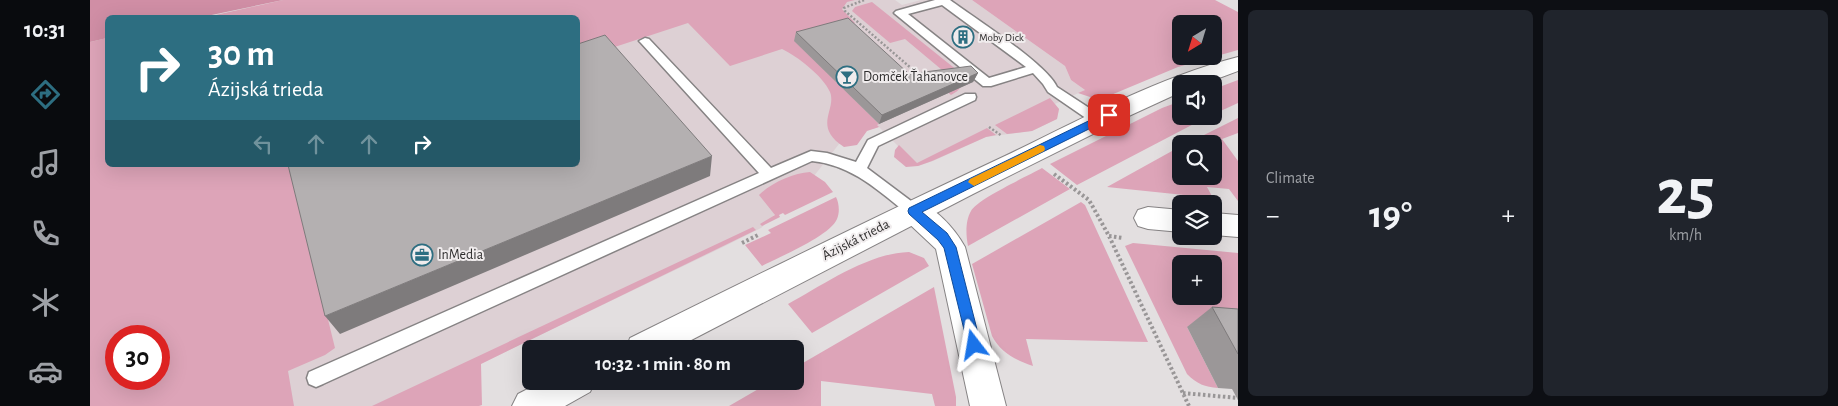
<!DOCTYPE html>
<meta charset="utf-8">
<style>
body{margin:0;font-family:"Alegreya Sans",sans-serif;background:#20242c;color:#f1f3f6;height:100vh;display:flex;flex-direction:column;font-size:19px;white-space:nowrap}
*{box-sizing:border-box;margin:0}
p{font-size:16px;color:#9ea1a6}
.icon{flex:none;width:28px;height:28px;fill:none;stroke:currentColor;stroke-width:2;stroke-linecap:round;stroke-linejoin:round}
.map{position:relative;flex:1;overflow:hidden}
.details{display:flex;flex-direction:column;gap:10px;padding:10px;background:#0d0f14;width:600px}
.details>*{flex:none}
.guide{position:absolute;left:15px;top:15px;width:475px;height:152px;border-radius:8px;box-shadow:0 5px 20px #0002;background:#2d6e81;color:#fff;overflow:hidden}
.needle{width:32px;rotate:218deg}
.buttons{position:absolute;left:1082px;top:15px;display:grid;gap:10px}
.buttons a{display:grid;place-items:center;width:50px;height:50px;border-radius:8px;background:#171b24;box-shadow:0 5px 20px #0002;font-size:25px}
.speed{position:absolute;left:15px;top:325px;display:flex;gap:10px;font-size:25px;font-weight:700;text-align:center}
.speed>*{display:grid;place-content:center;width:65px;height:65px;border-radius:50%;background:#171b24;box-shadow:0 5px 20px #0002;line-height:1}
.speed .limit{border:8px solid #d22;background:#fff;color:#111}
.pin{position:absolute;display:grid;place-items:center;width:42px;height:42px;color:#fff;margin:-21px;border-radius:10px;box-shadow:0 2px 8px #0006}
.me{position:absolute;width:55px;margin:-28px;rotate:346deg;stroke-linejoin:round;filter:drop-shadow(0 0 4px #0008)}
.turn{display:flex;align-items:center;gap:18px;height:105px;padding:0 20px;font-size:22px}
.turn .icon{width:65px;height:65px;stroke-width:2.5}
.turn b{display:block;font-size:35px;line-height:42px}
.lanes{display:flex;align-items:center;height:48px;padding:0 20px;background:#0003;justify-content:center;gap:25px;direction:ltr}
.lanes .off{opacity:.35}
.big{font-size:38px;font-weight:700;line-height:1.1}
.details .card{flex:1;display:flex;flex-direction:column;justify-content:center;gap:8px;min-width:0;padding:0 18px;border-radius:8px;background:#20242c}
.details .dial{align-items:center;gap:0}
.dial b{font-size:65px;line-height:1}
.heat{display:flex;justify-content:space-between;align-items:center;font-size:28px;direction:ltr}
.details .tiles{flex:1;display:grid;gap:10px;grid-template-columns:repeat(2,1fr)}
.trip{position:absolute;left:432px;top:340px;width:282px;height:50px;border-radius:8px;background:#171b24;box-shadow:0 5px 20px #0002;font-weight:700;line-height:50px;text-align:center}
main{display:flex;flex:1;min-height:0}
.tab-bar{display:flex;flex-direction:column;width:90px;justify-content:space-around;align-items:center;background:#090b0e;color:#9ea1a6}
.tab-bar .icon{width:35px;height:35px}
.tab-bar .selected{color:#2d6e81}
.tab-bar b{font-size:22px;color:#f1f3f6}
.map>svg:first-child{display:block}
</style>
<main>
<nav class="tab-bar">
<b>10:31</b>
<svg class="icon selected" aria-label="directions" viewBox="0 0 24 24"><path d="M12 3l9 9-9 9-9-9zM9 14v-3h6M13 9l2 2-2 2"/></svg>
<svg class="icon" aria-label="music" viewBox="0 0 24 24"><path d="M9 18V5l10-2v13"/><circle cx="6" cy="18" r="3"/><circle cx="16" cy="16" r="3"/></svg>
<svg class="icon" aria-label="phone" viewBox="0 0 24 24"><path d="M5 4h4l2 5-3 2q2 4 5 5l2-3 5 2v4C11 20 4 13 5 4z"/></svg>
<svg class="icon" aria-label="climate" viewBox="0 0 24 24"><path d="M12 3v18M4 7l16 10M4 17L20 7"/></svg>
<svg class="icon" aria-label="car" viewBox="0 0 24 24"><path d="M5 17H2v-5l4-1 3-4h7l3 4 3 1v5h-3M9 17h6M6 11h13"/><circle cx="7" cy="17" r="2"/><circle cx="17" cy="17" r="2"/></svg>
</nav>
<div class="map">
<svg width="1148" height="406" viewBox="0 0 1148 406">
<rect width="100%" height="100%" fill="#e3dfe0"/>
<path fill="#ddd0d4" d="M723 0H805L812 5 831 0H882L975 66 981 80 995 90 965 104 969 109 967 119 942 131 896 137 843 161 828 166 789 127 783 129 777 124 749 144 724 176 671 228 633 247 303 406H196L178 165H488V48L594 14Z"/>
<path fill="#dda4b8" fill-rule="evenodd" d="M193 0H765L757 2 752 9 765 23 705 41 789 124 787 125 789 127 777 131 767 145 754 147C722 126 747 110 740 92 733 76 707 56 692 49L640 66 598 23 488 59V18H112Z
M882 0H1125L1148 12V50L1088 67 1009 100 988 93 995 90 981 80 975 66ZM1091 24H1124V56H1091Z
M782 2 873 75C873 85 871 90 861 95L848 84 852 70 815 39 800 43 762 11 765 7Z
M17 38 18 165H200L245 348 235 355 198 371 204 406H0V42ZM26 336H69V379H26Z
M1148 80V103L1124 114V89Z
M960 98 969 109 967 119 942 131 917 134 905 125Z
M1091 101V116H1119L987 185 960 164 1072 108Z
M1148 118V133L1132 139 1148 161V201L1139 189 1117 187 1123 198 1017 187 1091 146V176H1124V144H1096Z
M897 128 906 135 896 137 842 161 828 166 816 167 804 157 805 150 809 145 827 163Z
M952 168 980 189 878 246C876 236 875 221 881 211 887 199 938 176 952 168Z
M720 172 735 182 743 192 695 215 693 213 689 215 690 217 672 226 670 224 685 215 669 195C681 183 703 173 720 172Z
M746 197C749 203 750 212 747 219 740 236 689 257 672 266L655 245 681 233 678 230Z
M991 202 995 205 1058 342 936 339 943 366C926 360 911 353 902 336L882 264Z
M663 227 666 230 391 364 392 405 389 406H282Z
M1043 243 1148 253V331L1097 327 1128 388C1115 387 1107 384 1097 374L1035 246ZM1091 264H1124V296H1091Z
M819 252 834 258 839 266 722 333 698 304C733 285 778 253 819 252Z
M844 287 866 397V406H845L842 394 731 381V406H639L682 381H706V367Z"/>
<path fill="#d08ea5" d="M0 0H193L112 17 18 18 17 38 0 42Z"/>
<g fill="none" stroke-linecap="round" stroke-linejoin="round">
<g stroke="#868384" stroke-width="3">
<path id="service" d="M845 0H860C883 17 957 64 967 87L1013 117 1015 120 1013 123H1003L958 92 953 84 943 73 901 86H893L804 13 806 11ZM852 5 936 67 899 78 818 14Z
M555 38 559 39 681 168 721 151 737 153 766 162 778 140 875 94H885L886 97 885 100 788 146 777 168 829 207 832 211 829 215 824 217 819 215C789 191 762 165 722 161L233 384 226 387 219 384 217 378 219 372 669 173 551 43 549 41Z"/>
</g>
<g stroke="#868384" stroke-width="2">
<path id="minor" d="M824 200C845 207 864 227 875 247L916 406H880L846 249 814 219 810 211 814 203Z
M1058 207 1091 210V232L1058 229 1048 226 1044 218 1048 210Z
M1124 213 1148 215V237L1124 235Z"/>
</g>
<g stroke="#868384" stroke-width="2">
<path id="tertiary" d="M1148 57V71L1113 84H1091V92L1041 115 883 194 584 349H536L540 338C665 276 789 215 915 156 990 120 1066 78 1148 57Z
M453 381H505L500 392 475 406H422L428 394Z"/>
</g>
<path stroke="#999697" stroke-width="2.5" stroke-dasharray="2 2" stroke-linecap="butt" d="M774 0 754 8 755 11 829 75
M899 127 912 136"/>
<path stroke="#999697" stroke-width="4" stroke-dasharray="2.5 2.5" stroke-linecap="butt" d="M964 174 999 200 1019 236 1099 406
M1019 236 1033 238
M652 243 668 235
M1093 393 1148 398"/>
<use href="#service" fill="#fff" fill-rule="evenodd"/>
<use href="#minor" fill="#fff" fill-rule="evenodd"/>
<use href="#tertiary" fill="#fff" fill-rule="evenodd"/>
</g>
<path fill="#9b9798" d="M706 32 819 74 888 73 883 82 789 124 704 41Z
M1122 307 1148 309V400L1142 389 1128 388 1097 327Z"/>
<path fill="#7e7b7c" d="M888 73 883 82 789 124 792 115Z
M622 156 620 176 250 334 235 316Z"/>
<path fill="#b4b0b1" stroke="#7e7b7c" d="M758 18 819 74 881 66 888 73 792 115 706 32Z
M515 35 622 156 235 316 198 165H488V44Z
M1122 307 1148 309V354Z"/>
<path fill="#1a73e8" stroke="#114b97" d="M1019 111 1024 115 1023 117 832 212 857 233 866 247 891 345 889 350 884 351 879 350 854 248 848 240 819 214 818 211 819 208Z"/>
<path fill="#f59e0b" d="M950 145 954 146 955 149 954 151 884 186 878 182 880 179Z"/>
<defs>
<g id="building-ring" transform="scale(1.125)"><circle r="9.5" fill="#f0eced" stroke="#2d6e81" stroke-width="1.5"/><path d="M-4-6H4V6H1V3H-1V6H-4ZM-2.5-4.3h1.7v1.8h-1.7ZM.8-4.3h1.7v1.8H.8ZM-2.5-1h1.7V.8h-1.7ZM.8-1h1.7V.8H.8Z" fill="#2d6e81"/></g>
<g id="bar-ring" transform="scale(1.125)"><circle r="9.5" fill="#f0eced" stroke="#2d6e81" stroke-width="1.5"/><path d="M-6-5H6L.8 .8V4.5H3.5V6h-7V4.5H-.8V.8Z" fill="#2d6e81"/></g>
<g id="office-ring" transform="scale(1.125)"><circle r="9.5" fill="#f0eced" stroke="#2d6e81" stroke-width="1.5"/><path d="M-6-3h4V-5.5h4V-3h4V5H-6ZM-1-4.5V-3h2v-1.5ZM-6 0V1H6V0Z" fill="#2d6e81"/></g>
</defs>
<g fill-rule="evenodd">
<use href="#building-ring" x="873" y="37"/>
<use href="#bar-ring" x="757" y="77"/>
<use href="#office-ring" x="332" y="255"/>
</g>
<g text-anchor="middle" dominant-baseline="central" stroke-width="4" stroke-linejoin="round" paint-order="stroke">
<g font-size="11" fill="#2e2d2d" stroke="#f0eced" text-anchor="start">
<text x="889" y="37">Moby Dick</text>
</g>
<g font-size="14" fill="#2e2d2d" stroke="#f0eced" text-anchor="start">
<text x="773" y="77">Domček Ťahanovce</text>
<text x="348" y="255">InMedia</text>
</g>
<g font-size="14" fill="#2e2d2d" stroke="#f0eced">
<text transform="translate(766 240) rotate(-27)">Ázijská trieda</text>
</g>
</g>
</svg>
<div class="buttons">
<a><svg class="needle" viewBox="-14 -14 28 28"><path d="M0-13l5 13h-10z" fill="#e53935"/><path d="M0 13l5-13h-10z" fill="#9ea1a6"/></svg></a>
<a><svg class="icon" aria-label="sound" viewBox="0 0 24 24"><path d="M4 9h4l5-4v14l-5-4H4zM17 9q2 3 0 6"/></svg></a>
<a><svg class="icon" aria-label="search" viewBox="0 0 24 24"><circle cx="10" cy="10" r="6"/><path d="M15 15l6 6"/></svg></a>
<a><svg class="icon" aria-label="layers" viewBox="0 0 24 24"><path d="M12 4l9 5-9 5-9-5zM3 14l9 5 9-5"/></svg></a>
<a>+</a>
</div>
<div class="speed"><div class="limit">30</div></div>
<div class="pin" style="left:1019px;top:115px;background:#d93025"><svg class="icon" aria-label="arrive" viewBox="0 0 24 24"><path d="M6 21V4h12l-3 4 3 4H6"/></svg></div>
<svg class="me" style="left:884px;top:345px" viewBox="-20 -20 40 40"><path d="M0-17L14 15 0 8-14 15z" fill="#1a73e8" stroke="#fff" stroke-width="4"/></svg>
<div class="trip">10:32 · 1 min · 80 m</div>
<div class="guide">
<div class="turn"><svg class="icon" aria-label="right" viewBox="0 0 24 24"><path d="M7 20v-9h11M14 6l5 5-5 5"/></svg><div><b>30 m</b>Ázijská trieda</div></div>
<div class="lanes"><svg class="icon off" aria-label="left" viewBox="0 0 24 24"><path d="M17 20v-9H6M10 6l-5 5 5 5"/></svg><svg class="icon off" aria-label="ahead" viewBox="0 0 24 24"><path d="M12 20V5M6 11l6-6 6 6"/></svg><svg class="icon off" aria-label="ahead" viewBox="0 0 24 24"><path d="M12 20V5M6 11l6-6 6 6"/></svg><svg class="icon" aria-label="right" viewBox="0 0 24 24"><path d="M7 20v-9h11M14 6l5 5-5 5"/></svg></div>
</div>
</div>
<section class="details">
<div class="tiles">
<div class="card"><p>Climate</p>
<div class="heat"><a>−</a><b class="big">19°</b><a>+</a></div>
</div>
<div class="card dial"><b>25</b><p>km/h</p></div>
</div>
</section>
</main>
